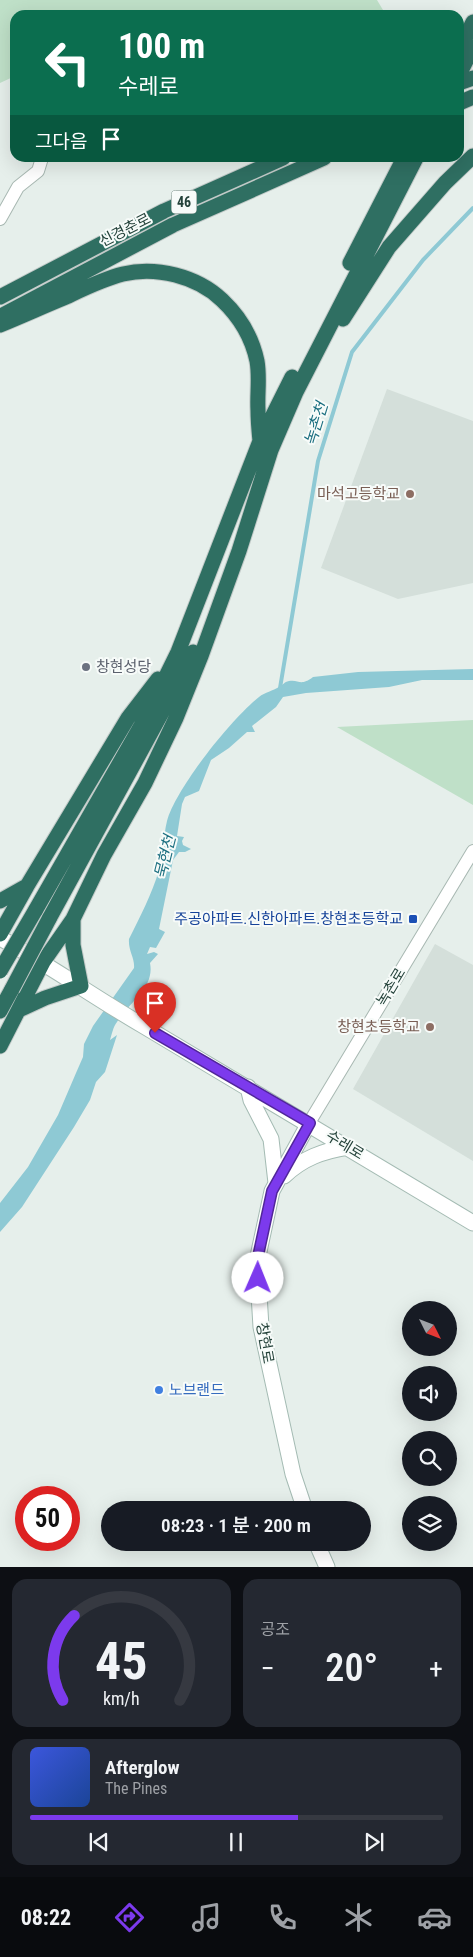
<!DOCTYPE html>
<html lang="ko">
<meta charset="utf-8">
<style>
body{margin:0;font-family:"Roboto Condensed","Noto Sans KR",sans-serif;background:#242831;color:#f1f3f6;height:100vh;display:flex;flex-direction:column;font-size:19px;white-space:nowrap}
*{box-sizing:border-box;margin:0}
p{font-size:16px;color:#9ea1a6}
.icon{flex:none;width:28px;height:28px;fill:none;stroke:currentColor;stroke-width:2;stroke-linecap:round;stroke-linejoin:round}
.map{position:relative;height:1567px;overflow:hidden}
.panel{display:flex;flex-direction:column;gap:12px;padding:12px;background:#0d0f14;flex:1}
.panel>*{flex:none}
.guide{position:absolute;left:10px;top:10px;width:454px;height:152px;border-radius:15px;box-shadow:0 5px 20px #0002;background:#0b6e4f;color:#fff;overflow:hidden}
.needle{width:32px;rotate:132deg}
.controls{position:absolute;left:402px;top:1301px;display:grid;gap:10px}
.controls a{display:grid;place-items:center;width:55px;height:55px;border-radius:50%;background:#171b24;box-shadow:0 5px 20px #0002;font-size:25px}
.speed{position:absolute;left:15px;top:1486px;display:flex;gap:10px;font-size:25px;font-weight:700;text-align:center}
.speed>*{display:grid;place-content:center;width:65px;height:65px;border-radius:50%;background:#171b24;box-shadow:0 5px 20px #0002;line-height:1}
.speed .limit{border:8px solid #d22;background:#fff;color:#111}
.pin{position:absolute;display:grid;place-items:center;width:42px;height:42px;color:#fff;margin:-51px -21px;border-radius:50% 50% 50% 0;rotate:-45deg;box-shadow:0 0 5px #0007}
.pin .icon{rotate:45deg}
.me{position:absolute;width:55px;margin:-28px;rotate:1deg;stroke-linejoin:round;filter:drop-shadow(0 0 4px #0008)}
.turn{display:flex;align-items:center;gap:18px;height:105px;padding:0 25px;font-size:22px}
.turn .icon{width:65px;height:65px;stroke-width:2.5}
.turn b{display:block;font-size:35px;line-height:42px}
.then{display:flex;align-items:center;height:48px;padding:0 25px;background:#0003;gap:10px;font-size:19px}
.big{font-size:38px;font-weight:600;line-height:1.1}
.panel .widget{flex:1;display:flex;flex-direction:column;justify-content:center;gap:8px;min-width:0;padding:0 18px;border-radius:15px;background:#242831}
.panel .dial{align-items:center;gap:0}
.dial svg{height:130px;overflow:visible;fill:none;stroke:#363941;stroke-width:7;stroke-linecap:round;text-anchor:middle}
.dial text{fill:#f1f3f6;stroke:none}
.song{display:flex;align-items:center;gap:15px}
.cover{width:60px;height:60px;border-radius:8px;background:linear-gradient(135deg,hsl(230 70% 55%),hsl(220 70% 35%))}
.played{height:5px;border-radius:2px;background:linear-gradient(90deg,#7c3aed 65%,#363941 65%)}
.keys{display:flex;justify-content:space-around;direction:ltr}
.heat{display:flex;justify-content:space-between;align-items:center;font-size:28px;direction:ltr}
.panel .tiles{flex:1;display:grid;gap:12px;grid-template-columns:1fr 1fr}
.widget:last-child{grid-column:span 2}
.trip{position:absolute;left:101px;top:1501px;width:270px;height:50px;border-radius:25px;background:#171b24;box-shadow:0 5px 20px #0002;font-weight:600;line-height:50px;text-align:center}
.dock{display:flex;height:80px;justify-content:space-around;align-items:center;background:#090b0e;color:#9ea1a6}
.dock .icon{width:35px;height:35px}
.dock .active{color:#7c3aed}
.dock b{font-size:22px;color:#f1f3f6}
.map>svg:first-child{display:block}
</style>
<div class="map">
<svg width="473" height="1567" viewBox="0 0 473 1567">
<rect width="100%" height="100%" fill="#e6efeb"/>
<path fill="#d4dfda" d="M387 389 473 421V583L398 599 321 568Z
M435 944 473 965V1161L353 1089Z"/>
<path fill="#bfe0c8" d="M0 0H377L386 15H15V76L0 83Z
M473 720V805L337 727Z"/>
<path fill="#8ec9d4" d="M473 669V680H422L389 687 306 693 283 697 276 707 252 726 255 732H247L229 748 211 760 199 791 185 797 182 804 177 836 184 837 182 841 183 845 191 849 185 852H179L173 860 159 929 165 932 156 948 150 947 147 954 154 952 158 954 150 963C155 988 129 1002 117 1022 113 1027 112 1034 110 1040L117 1035 105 1072 96 1082 90 1100 74 1127 22 1207 0 1232V1203L28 1167 58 1115 76 1073 83 1057 84 1044 93 1026 134 968C135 958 128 951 129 939 140 917 152 894 159 870 164 854 163 837 167 821 176 788 232 718 259 697 265 692 273 691 279 687 283 685 284 682 289 681 299 679 300 687 313 677L358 672Z"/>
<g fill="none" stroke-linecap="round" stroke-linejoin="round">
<path stroke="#8ec9d4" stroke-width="4" d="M280 688 318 461 352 352 423 260 473 208"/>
<g stroke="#a8b8b2" stroke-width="14">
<path id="street" d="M0 219 18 187 38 171 42 158
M309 1123 473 851"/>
</g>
<g stroke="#a4bbb3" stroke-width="17">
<path id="secondary" d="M0 938C49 965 94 997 142 1025 252 1091 363 1156 473 1223
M248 1087 251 1100 271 1139 276 1183
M284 1176C303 1158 323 1151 348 1147
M305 1510 293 1474 261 1327 257 1261 272 1191 309 1123
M316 1542 327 1567"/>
</g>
<g stroke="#c2cac8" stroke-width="17">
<path id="highway" d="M459 50 473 22
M459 75 473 47
M459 83 473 78
M459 103 473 97
M350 263 404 158
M0 297 164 211 283 158
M3 315 173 225 324 158
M343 319 389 247 445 183 473 156
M0 325C22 316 44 306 66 297 85 288 103 279 123 274 156 266 197 276 222 300 240 317 252 337 257 361 260 378 257 394 258 410 258 420 259 431 260 441
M0 901 25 887
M35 911 146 717 178 652 260 441 292 377
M49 919 177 685 193 652
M0 934 27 886 128 718 158 679
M19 1010 45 998 81 986 73 945V919
M0 1011 12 989
M0 1046 43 962 73 919 104 855 145 783 176 718 201 656 239 551 271 450 296 392 416 158"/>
</g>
<use href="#street" stroke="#fff" stroke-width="12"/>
<use href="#secondary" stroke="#fff" stroke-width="15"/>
<use href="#highway" stroke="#2f6f62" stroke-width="15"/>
<g stroke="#c2cac8" stroke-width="17" stroke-linecap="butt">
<path id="highway-bridge" d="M0 971 35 911
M12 989 49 919"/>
</g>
<use href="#highway-bridge" stroke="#2f6f62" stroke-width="15"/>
</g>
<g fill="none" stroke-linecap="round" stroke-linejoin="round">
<g stroke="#51269a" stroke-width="12">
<path id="route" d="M155 1033 310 1123 272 1191 257 1261 258 1278"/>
</g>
<use href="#route" stroke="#7c3aed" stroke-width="9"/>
</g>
<g fill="#8d6e63" stroke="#f7fbf9" stroke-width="2">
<circle cx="410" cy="494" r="5"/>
<circle cx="430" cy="1027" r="5"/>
</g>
<circle fill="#6b7280" stroke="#f7fbf9" stroke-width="2" cx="86" cy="667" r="5"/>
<rect fill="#1a4fb4" stroke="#f7fbf9" stroke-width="2" x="408" y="914" width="10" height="10" rx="2.5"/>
<circle fill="#3f7fe0" stroke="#f7fbf9" stroke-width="2" cx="159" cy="1390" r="5"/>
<g text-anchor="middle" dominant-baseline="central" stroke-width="4" stroke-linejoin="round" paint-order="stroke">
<rect fill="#f7fbf9" stroke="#637a73" stroke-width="1" x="171.5" y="190.5" width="25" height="23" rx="4"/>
<g font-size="14" font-weight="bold" fill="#24423a">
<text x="184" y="202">46</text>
</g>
<g font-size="15" fill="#24423a" stroke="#f7fbf9">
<text transform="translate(125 230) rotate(-27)">신경춘로</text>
<text transform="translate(391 987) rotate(-59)">녹촌로</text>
<text transform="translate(345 1145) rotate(31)">수레로</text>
<text transform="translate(265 1343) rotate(80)">창현로</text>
</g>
<g font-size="15" fill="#785e54" stroke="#f7fbf9" text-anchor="end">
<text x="400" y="494">마석고등학교</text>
<text x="420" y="1027">창현초등학교</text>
</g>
<g font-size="15" fill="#5b616d" stroke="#f7fbf9" text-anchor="start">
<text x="96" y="667">창현성당</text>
</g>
<g font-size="15" fill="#164399" stroke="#f7fbf9" text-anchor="end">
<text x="403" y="919">주공아파트.신한아파트.창현초등학교</text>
</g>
<g font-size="15" fill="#366cbe" stroke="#f7fbf9" text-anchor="start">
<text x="169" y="1390">노브랜드</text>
</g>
<g font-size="16" font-style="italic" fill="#1c6f80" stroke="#f7fbf9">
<text transform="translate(316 424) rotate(-73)">녹촌천</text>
<text transform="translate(165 857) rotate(-76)">묵현천</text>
</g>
</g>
</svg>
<div class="controls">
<a><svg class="needle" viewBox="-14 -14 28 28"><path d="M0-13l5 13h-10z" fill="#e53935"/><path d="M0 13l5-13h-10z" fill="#9ea1a6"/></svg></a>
<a><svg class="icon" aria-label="sound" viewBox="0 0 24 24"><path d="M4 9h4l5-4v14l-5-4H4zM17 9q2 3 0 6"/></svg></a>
<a><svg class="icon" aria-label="search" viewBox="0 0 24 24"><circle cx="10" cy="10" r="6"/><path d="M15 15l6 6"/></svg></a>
<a><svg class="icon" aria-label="layers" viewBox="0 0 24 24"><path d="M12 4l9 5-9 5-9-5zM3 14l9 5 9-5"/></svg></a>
</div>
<div class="speed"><div class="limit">50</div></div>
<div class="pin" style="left:155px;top:1033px;background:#d93025"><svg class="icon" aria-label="arrive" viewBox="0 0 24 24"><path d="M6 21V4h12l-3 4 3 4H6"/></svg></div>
<svg class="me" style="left:258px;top:1278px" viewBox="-20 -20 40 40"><circle r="19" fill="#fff"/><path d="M0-13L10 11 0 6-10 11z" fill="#7c3aed"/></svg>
<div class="trip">08:23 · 1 분 · 200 m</div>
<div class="guide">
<div class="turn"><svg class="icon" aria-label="left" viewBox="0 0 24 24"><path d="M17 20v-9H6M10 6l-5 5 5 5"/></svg><div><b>100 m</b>수레로</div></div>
<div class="then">그다음<svg class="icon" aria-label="arrive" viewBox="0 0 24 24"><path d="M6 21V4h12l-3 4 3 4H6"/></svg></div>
</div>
</div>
<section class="panel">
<div class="tiles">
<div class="widget dial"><svg viewBox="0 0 100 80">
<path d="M14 69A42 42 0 1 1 86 69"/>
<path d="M14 69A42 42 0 0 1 21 17" stroke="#7c3aed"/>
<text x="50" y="56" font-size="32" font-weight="700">45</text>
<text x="50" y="72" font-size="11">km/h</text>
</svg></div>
<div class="widget"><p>공조</p>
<div class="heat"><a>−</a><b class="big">20°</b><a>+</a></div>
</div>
<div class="widget">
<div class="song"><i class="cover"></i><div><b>Afterglow</b><p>The Pines</p></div></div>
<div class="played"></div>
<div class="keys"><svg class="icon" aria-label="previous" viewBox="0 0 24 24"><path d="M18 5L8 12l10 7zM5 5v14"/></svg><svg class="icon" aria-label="pause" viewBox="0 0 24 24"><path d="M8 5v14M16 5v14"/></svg><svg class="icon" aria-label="next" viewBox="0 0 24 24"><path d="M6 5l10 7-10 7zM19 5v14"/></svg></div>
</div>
</div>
</section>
<nav class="dock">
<b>08:22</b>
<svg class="icon active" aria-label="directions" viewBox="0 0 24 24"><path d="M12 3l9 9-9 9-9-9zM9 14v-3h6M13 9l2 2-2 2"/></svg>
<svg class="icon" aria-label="music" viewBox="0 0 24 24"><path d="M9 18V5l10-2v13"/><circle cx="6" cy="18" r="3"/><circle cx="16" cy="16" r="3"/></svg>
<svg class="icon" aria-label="phone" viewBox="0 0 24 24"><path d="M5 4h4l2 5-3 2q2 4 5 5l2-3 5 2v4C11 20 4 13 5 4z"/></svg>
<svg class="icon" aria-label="climate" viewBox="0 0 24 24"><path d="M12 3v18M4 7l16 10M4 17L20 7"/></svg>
<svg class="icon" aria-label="car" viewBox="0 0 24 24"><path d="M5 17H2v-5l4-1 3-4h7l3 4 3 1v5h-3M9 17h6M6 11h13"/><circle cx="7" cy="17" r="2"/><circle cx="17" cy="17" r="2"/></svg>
</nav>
